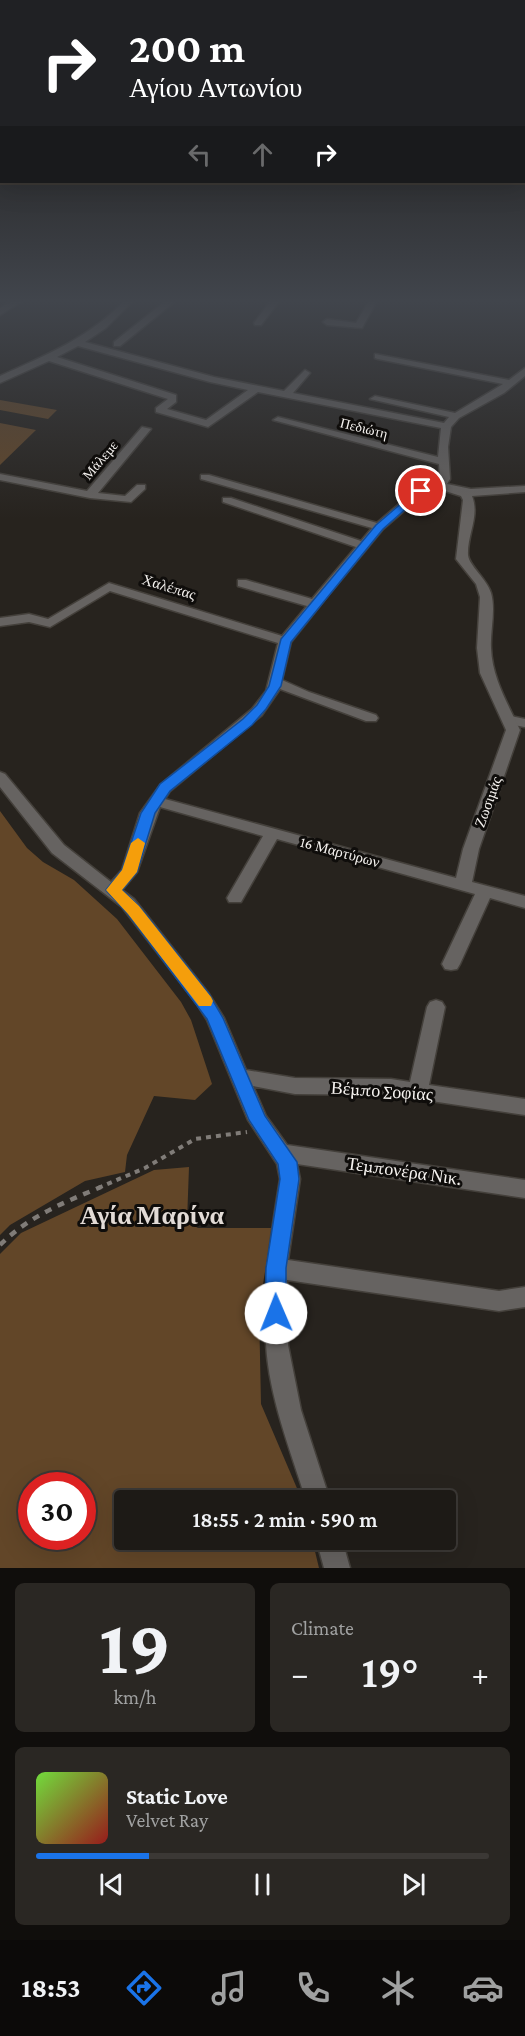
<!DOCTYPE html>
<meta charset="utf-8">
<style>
body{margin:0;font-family:"Crimson Pro",serif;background:#2a2723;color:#f1f3f6;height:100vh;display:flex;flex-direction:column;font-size:22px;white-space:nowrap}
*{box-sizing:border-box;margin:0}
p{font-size:20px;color:#a0a1a1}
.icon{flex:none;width:33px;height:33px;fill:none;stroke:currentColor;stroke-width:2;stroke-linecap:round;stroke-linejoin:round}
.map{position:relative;height:1568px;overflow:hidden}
.details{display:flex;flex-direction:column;gap:15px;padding:15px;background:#100e0c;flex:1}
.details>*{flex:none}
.guide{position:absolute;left:0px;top:0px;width:525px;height:183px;box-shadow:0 6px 24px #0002,0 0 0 2px #3b3835;background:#202124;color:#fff;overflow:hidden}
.speed{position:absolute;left:18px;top:1472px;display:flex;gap:12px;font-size:30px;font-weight:700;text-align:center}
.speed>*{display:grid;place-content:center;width:78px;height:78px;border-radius:50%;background:#1d1a16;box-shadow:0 6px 24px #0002,0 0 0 2px #3b3835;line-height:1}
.speed .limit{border:9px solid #d22;background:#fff;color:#111}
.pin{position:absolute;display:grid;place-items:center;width:51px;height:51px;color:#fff;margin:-26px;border:3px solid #fff;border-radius:50%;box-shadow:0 2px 6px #0007}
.me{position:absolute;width:66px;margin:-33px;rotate:359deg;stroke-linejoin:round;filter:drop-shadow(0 0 4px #0008)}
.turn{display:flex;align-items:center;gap:21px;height:126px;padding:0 30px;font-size:27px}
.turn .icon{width:78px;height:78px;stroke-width:2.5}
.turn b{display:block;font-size:42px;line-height:51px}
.lanes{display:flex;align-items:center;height:57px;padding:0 30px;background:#0003;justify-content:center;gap:30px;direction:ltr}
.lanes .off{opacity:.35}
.big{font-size:45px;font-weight:600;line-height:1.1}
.details .tile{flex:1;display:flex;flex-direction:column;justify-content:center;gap:9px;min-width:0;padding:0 21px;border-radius:9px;background:#2a2723}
.details .dial{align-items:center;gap:0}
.dial b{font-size:78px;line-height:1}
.song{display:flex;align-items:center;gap:18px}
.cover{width:72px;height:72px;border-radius:9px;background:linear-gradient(135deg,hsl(100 70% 55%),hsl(0 70% 35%))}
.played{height:6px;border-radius:3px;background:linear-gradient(90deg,#1a73e8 25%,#3b3835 25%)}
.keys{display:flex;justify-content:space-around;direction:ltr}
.heat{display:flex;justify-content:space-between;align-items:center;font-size:33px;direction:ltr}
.details .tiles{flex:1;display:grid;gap:15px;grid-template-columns:1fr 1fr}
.tile:last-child{grid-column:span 2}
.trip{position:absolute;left:114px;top:1490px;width:342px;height:60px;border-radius:6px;background:#1d1a16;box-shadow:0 6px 24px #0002,0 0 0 2px #3b3835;font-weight:600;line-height:60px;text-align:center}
.tab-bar{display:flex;height:96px;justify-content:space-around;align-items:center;background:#0c0a09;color:#a0a1a1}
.tab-bar .icon{width:42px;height:42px}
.tab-bar .current{color:#1a73e8}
.tab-bar b{font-size:27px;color:#f1f3f6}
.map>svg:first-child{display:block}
</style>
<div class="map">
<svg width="525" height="1568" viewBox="0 0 525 1568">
<rect width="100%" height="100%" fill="#27231e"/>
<path fill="#624628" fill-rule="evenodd" d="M0 400 57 410 48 419 0 410Z
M0 423 36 430 0 465Z
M0 811 27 848 43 862 74 880 117 919 181 1002 191 1020 212 1084 195 1100 154 1096 127 1155 125 1172 85 1181 10 1225 0 1235Z
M189 1167 187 1222 198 1228H272L259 1309 261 1404 302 1500H124V1539H312L319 1568H0V1254L21 1233 154 1170ZM32 1485H82V1536H32Z"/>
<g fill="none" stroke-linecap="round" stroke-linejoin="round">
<g stroke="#44403b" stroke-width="11">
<path id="lane" d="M510 720 525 723"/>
</g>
<g stroke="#44403b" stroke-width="3">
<path id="street" d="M15 299H26L0 315V308Z
M126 299H135L106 328 85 342 214 377 284 391 305 370 310 373 293 393 444 423 449 417 370 399 375 396 455 413 503 384 378 359 375 358V354L509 380 525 368V376L504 393 459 418 451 427 448 447 450 479 447 484 471 489 525 486V492L472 496C480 516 467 535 468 555 469 566 487 579 491 593 496 610 490 631 491 648 492 678 508 704 520 730L479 849 472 882 525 896V908L490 898 460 964 457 969 451 970 445 969 442 964 475 894 277 839 241 902H229L227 898 263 836 160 807 137 872 122 890 134 899 209 994 224 1018 246 1070 295 1078 391 1079 410 1082 427 1007 430 1002 436 1000 442 1002 445 1007 429 1085 525 1099V1115L391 1095 295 1094 253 1086 266 1116 287 1145 525 1180V1198L297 1164 300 1179 288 1260 499 1291 525 1287V1307L499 1311 287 1280 288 1345 301 1410 330 1500H306C290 1449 269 1397 266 1344 262 1288 271 1234 280 1179L277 1164 248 1120 207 1020 197 1004 122 907 52 853 0 787V772L5 774 64 845 111 882 122 870 140 813 160 785 252 709 266 691 278 643 110 591 50 627 29 622 0 626V618L29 614 48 619 109 583 282 636 307 606 238 586V580H246L312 599 356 547 223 502V498H231L361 541 372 528 201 479V475H209L377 523 419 487 436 483 440 479 439 464 273 420 278 417 438 457 441 428 258 392 208 427 156 412V408L168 399 49 361 0 383V376C46 355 91 337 126 299ZM78 346 210 382 248 390 206 420 167 409 176 402V395L57 357ZM439 489 461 496 463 500 456 559 476 584 480 597 477 648 480 673 506 730 463 849 456 878 165 799 170 791 262 715 280 689 366 721H376L378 718 376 715 309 692 282 680 291 642 326 598 383 529 427 491Z
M168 299H178L120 346H114V342Z
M272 299H281L261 325H255L254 323Z
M370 299H378L362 328 327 325 323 322 327 319 356 323Z
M142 427 151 429 98 493 125 496 137 485H145V489L131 502 90 498 0 480V474L87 491Z
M316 1539H342L350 1568H324Z"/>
</g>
<path stroke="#807c78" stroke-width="4" stroke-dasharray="5 5" stroke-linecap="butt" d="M98 1188 145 1168 195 1139 247 1132"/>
<path stroke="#807c78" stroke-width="4.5" stroke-dasharray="7 7" stroke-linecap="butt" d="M0 1245C29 1216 65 1202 101 1187"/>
<use href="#lane" stroke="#666361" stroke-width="8"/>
<use href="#street" fill="#666361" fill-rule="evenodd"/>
</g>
<linearGradient id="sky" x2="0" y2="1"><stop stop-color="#151310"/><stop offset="0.58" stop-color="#41454c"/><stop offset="1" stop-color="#41454c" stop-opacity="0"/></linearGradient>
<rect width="525" height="519" fill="url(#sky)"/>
<path fill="#1a73e8" stroke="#114b97" stroke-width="1.5" d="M418 489 426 491 383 529 291 642 281 686 266 709 252 725 170 791 155 813 137 872 122 890 139 906 209 994 223 1018 265 1116 297 1162 299 1179 286 1268V1313L283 1320 276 1323 268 1320 265 1313 266 1268 280 1179 278 1164 249 1120 207 1019 128 914 106 890 122 870 141 813 160 784 243 719 257 705 269 686 281 639 376 525Z"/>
<path fill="#f59e0b" d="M138 838 145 843 137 872 122 890 139 906 211 997 213 1001 211 1006H199L128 914 106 890 122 870 131 843Z"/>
<g text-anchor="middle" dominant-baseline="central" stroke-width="6" stroke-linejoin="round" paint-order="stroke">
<g font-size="14" fill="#f5f2ef" stroke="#0f0d0b">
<text transform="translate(364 428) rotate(14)">Πεδιώτη</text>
<text transform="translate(100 460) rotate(-50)">Μάλεμε</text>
</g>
<g font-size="15" fill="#f5f2ef" stroke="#0f0d0b">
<text transform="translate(169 587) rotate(17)">Χαλέπας</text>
<text transform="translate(488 802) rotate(-70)">Ζωσιμάς</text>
<text transform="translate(340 852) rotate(15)">16 Μαρτύρων</text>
</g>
<g font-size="18" fill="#f5f2ef" stroke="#0f0d0b">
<text transform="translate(382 1091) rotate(4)">Βέμπο Σοφίας</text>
<text transform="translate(404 1171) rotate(8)">Τεμπονέρα Νικ.</text>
</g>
<g font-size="26" font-weight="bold" fill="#e2dbd6" stroke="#0f0d0b">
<text x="152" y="1215">Αγία Μαρίνα</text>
</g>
</g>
</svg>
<div class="speed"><div class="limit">30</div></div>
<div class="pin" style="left:421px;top:491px;background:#d93025"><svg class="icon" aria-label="arrive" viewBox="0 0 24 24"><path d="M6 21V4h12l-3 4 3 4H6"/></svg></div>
<svg class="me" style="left:276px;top:1313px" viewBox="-20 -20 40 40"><circle r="19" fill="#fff"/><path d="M0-13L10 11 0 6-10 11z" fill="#1a73e8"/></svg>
<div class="trip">18:55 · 2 min · 590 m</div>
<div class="guide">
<div class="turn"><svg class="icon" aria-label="right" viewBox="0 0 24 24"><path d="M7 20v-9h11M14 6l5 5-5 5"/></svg><div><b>200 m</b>Αγίου Αντωνίου</div></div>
<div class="lanes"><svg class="icon off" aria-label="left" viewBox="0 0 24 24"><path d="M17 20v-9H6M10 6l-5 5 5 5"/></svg><svg class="icon off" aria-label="ahead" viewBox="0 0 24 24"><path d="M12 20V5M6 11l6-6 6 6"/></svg><svg class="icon" aria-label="right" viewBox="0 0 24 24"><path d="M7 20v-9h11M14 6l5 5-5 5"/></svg></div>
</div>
</div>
<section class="details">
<div class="tiles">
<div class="tile dial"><b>19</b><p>km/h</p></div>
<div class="tile"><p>Climate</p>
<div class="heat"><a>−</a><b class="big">19°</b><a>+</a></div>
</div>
<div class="tile">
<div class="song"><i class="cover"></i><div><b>Static Love</b><p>Velvet Ray</p></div></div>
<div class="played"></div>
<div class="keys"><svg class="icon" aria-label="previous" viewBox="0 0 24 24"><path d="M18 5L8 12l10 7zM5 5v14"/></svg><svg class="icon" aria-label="pause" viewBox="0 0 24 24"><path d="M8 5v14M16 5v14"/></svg><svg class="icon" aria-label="next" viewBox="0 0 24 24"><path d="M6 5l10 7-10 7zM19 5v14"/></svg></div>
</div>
</div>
</section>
<nav class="tab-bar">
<b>18:53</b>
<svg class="icon current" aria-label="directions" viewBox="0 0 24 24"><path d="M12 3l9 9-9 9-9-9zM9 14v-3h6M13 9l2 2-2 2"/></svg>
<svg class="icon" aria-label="music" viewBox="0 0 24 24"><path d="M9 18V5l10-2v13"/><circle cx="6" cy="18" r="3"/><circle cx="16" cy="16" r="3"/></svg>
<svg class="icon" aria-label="phone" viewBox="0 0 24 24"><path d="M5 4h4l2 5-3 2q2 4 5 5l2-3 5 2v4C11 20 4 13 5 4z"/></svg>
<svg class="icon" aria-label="climate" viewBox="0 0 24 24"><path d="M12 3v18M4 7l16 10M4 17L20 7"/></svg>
<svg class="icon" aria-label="car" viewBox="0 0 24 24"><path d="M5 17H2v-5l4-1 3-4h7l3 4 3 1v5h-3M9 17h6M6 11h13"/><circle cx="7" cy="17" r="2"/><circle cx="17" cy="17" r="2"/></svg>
</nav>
